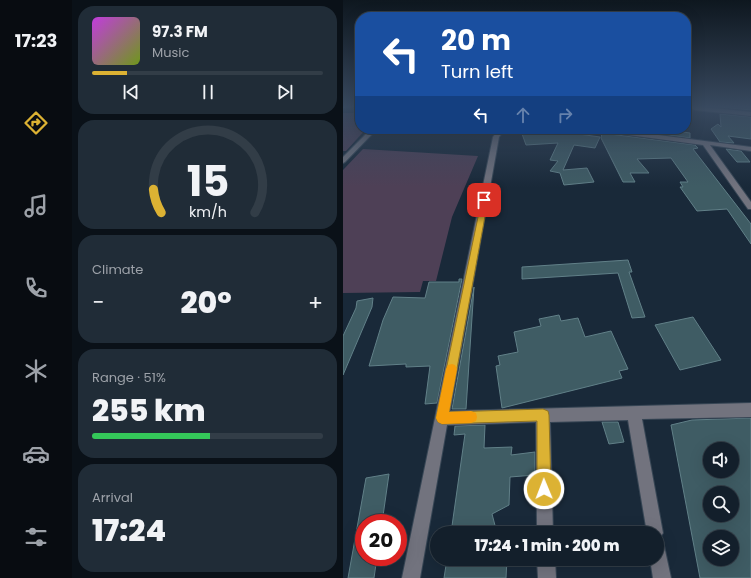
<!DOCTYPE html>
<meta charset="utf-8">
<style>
body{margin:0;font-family:Poppins,sans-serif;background:#202c37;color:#f1f3f6;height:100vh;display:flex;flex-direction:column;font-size:15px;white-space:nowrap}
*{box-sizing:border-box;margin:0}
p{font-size:13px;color:#9da2a9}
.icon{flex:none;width:22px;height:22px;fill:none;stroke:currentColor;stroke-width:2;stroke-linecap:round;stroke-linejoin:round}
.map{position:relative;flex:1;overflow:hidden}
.drawer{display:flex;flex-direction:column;gap:6px;padding:6px;background:#0a1118;width:271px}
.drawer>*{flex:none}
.top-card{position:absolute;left:12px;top:12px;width:336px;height:122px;border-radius:16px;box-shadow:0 4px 16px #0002,0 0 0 1px #323d47;background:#1a4fa0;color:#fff;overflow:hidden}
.controls{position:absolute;left:360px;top:442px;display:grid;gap:8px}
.controls a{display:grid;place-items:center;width:36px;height:36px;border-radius:50%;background:#131f2b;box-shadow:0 4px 16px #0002,0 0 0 1px #323d47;font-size:20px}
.speed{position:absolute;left:12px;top:514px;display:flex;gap:8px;font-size:20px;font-weight:700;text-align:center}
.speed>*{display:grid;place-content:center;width:52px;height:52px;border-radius:50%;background:#131f2b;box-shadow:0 4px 16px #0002,0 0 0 1px #323d47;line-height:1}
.speed .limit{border:6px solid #d22;background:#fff;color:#111}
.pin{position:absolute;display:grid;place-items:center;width:34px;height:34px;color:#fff;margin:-17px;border-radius:8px;box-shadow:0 2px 6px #0006}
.me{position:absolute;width:44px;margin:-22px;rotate:359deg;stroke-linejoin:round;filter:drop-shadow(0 0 3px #0008)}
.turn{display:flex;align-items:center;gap:14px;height:84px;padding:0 20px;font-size:18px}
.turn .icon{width:52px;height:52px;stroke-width:2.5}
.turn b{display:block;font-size:28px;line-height:34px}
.lanes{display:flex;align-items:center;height:38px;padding:0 20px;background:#0003;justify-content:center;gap:20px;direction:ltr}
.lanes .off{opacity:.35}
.big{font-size:30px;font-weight:800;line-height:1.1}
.drawer .tile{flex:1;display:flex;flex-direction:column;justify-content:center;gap:6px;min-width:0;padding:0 14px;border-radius:16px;background:#202c37}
.drawer .dial{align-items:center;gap:0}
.dial svg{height:104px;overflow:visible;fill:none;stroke:#323d47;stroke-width:7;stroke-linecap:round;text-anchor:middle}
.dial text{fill:#f1f3f6;stroke:none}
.song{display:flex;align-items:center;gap:12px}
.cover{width:48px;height:48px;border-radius:6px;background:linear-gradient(135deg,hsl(290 70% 55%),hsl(80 70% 35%))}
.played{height:4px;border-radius:2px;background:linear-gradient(90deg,#dcb233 15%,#323d47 15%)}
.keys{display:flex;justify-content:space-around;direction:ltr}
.heat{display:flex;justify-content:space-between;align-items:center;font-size:22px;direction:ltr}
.charge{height:6px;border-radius:3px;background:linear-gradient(90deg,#34c759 51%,#323d47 0)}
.trip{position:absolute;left:87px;top:526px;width:234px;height:40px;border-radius:20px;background:#131f2b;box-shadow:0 4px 16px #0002,0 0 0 1px #323d47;font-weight:800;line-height:40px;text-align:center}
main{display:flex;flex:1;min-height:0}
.dock{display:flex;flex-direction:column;width:72px;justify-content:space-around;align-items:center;background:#080c11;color:#9da2a9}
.dock .icon{width:28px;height:28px}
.dock .on{color:#dcb233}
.dock b{font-size:18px;color:#f1f3f6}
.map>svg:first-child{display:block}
</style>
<main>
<nav class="dock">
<b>17:23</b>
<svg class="icon on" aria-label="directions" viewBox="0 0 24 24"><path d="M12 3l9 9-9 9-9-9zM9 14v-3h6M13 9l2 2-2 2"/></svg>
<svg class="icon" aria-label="music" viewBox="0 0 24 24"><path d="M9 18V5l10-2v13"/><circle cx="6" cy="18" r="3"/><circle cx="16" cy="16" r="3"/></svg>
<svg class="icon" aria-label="phone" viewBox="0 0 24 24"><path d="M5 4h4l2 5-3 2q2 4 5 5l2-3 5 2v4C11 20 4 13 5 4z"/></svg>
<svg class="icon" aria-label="climate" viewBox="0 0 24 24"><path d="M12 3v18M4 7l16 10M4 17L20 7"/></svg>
<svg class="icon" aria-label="car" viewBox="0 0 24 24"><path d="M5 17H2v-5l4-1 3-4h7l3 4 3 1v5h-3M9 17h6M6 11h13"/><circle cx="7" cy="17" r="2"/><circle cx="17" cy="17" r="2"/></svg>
<svg class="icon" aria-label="filters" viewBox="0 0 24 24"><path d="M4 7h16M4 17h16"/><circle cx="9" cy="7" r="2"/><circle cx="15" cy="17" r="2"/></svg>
</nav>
<section class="drawer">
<div class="tile">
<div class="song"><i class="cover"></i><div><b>97.3 FM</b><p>Music</p></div></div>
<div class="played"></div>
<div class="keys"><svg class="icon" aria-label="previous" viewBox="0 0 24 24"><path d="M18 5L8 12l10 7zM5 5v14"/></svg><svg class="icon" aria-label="pause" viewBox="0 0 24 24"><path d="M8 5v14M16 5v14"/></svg><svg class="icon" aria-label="next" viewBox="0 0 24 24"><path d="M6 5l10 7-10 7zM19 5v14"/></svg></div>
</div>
<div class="tile dial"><svg viewBox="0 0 100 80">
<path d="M14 69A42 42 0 1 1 86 69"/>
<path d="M14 69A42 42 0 0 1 8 51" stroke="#dcb233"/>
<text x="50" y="56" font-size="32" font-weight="700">15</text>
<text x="50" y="72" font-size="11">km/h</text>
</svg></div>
<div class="tile"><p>Climate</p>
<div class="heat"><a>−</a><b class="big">20°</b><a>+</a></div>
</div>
<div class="tile"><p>Range · 51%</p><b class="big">255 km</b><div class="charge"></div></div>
<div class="tile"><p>Arrival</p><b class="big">17:24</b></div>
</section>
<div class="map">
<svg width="408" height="578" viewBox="0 0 408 578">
<rect width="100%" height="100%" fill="#192939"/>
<path fill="#4e4056" d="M0 113H17V129H23L3 151H0Z
M20 149 135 156 109 217 93 281H80L77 292 0 293V170Z"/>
<path fill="#3f5c64" stroke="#618088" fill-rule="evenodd" d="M376 106 408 107V110L376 107Z
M377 114 408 117V139L385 136 391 143 377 142 368 129 375 124 378 127Z
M281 129H319L347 133V138Z
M207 130 257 137 252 148 231 145 220 170 244 168 251 182 221 185 217 173 207 171 215 161 207 160 215 143 183 145 178 131Z
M259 133 352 145 355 148 350 149 408 224V244L384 209 354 211 337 187H340L337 182H345L328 158 294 159 306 173H287L292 182H280L258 138Z
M383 149 398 151 407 162H394Z
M285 260 289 272H286L302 317 289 318 275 273 179 279V267Z
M116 279H119L94 403 82 404 87 366 63 367V364L26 366 40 320 50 297 82 298 86 282H116Z
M131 287 123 409H109Z
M30 298 29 307 0 375V336L13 308 14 301Z
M216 315 218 321 235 318 242 337 268 331 285 369 276 371 279 378 159 408 153 366 157 365 155 356 175 352 171 332 198 326 196 319Z
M350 317 378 360 337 370 312 325Z
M408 418V578H357L328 425 349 420ZM367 449H389V471H367ZM367 493H389V515H367ZM367 537H389V559H367Z
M259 422H275L281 442 266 444Z
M142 425 141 448 169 447 168 455 192 452V475L167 477 166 505 149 514 154 533H108L122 434 111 435 112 426Z
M46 474 39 523H21V557H34L31 578H5L23 478Z
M104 559H164L163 578H101Z"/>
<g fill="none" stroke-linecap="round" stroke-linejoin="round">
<g stroke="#374655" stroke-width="2">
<path id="minor" d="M350 106 408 112V116L352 110 349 108Z
M28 129H34L2 162 0 163V157Z
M156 129H162L156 137 107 411 408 403V417L299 419 320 533 316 539 320 541 328 578H310L307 559H314V533H304L285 420 207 422 210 533H194L193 422 104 425 77 578H59L150 137Z
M253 129H269L408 147V151L367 145 408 202V209H405L360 145 256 131Z
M194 559H212L213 578H195Z"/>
</g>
<g stroke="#374655" stroke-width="2">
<path id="highway" d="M0 106H5L0 108Z"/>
</g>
<use href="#minor" fill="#72737e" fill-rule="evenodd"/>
<use href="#highway" fill="#dbdef9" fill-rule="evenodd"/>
</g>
<linearGradient id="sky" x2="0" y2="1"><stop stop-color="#0e171f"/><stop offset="0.57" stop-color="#38495f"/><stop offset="1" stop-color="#38495f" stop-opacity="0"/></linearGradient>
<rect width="408" height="187" fill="url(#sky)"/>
<path fill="#dcb233" stroke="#8f7421" d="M139 198 145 200 106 412 200 409 205 411 206 415 208 489 206 494 201 496 196 494 194 489V421L99 424 95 422 93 418Z"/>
<path fill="#f59e0b" d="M109 364 112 365 114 369 106 412 128 411 133 413 134 417 133 421 128 423 99 424 95 422 93 418 103 369 105 365Z"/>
</svg>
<div class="controls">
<a><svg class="icon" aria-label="sound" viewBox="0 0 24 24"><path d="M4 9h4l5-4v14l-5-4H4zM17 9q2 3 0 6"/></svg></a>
<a><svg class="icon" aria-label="search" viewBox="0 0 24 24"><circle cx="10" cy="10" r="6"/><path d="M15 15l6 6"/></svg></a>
<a><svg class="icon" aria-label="layers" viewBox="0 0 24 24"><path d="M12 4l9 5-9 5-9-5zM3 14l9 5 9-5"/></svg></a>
</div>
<div class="speed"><div class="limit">20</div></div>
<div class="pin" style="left:141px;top:200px;background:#d93025"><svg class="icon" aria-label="arrive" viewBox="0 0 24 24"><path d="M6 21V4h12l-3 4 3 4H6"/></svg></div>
<svg class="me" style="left:201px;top:489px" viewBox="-20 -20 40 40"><circle r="17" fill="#dcb233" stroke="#fff" stroke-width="3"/><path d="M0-11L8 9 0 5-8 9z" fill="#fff"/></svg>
<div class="trip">17:24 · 1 min · 200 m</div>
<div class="top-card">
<div class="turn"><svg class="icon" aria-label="left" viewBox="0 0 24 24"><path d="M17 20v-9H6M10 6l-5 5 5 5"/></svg><div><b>20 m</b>Turn left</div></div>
<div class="lanes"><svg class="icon" aria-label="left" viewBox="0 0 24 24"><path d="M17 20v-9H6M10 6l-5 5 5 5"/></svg><svg class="icon off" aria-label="ahead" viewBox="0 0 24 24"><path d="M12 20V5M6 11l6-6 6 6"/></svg><svg class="icon off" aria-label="right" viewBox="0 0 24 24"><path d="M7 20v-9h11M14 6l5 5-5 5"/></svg></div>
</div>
</div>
</main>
